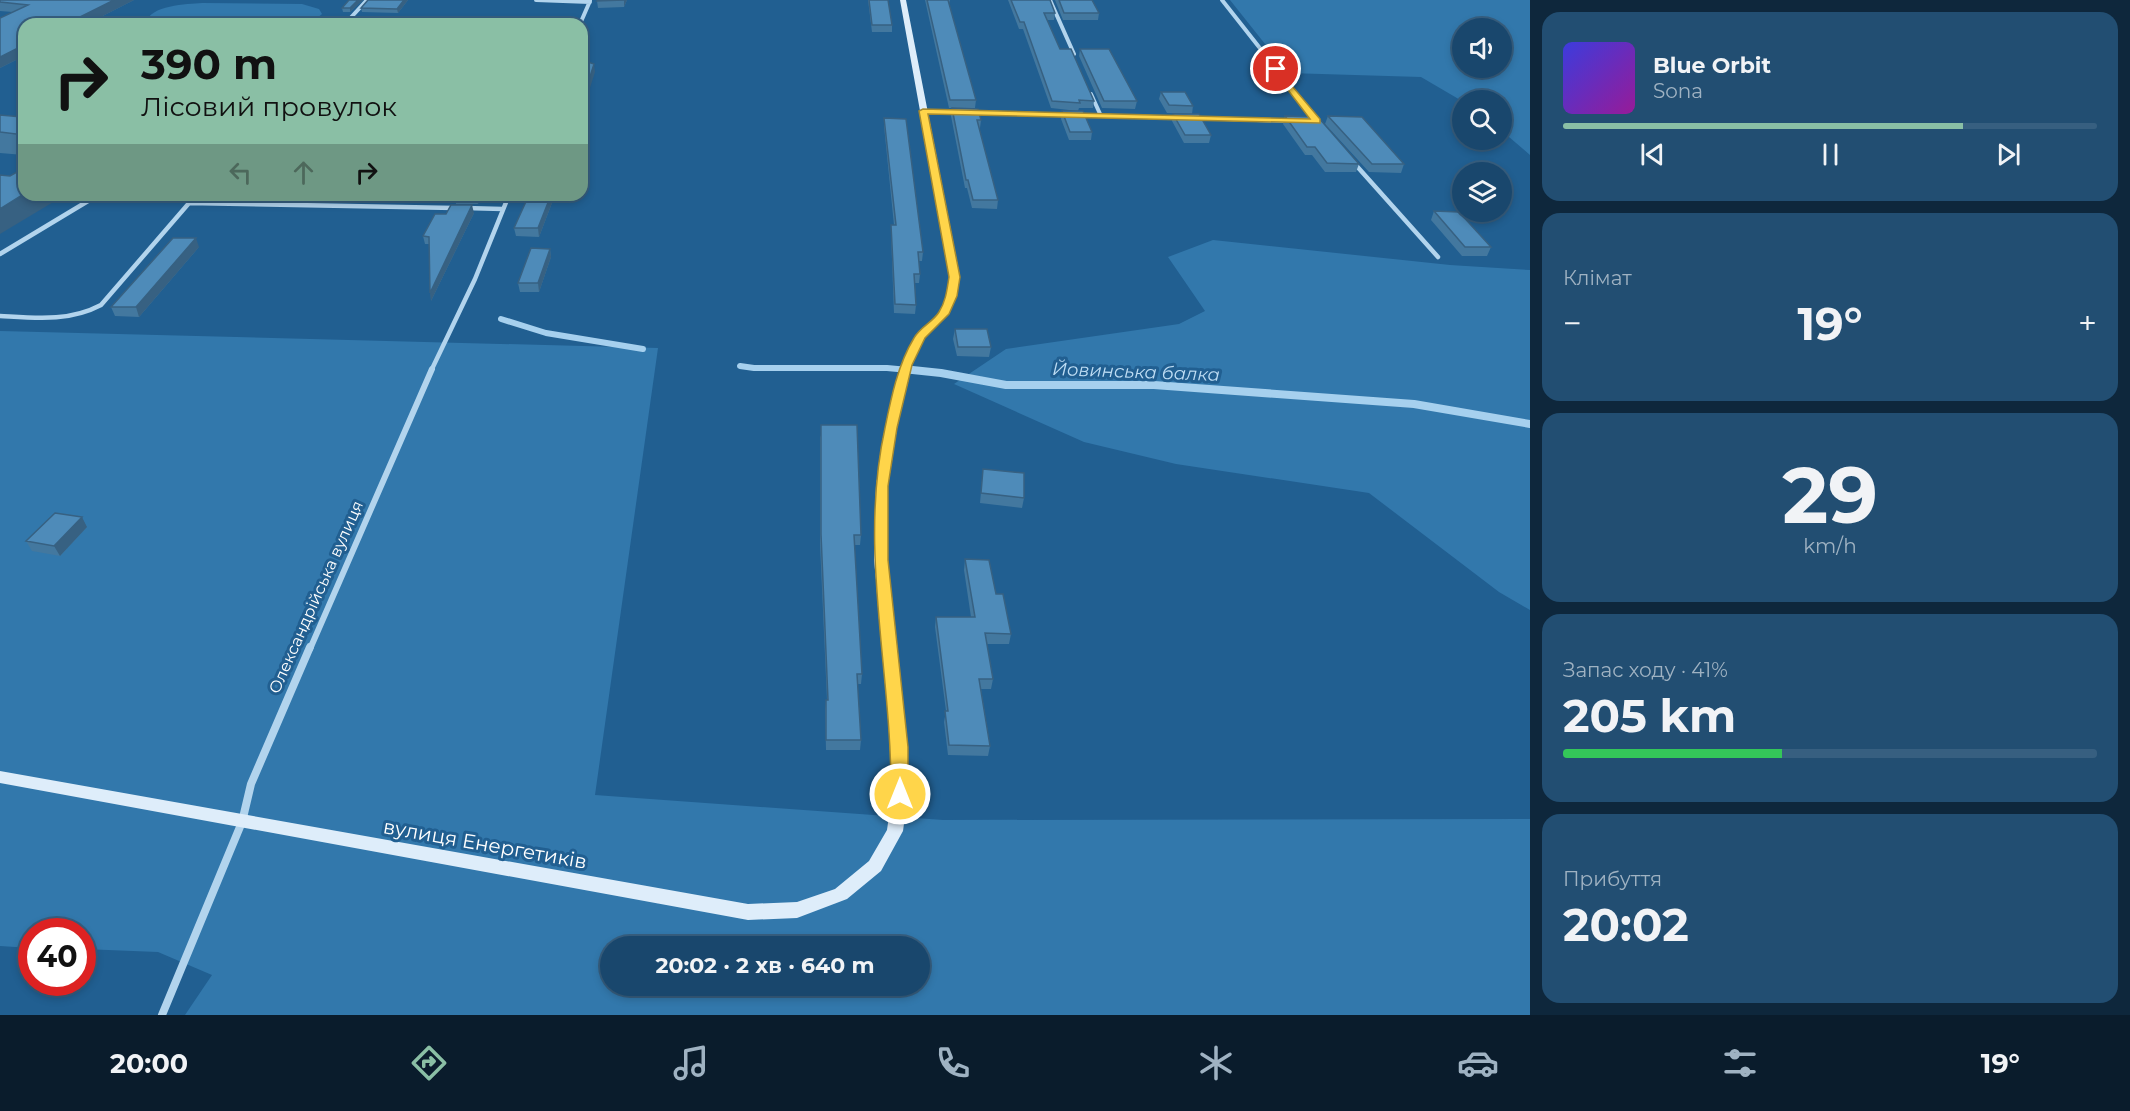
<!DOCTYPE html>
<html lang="uk">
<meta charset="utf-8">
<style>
body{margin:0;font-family:Montserrat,sans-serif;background:#224e72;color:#f1f3f6;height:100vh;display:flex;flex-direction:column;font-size:22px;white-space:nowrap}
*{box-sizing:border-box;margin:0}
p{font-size:20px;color:#9fb2c2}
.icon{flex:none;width:33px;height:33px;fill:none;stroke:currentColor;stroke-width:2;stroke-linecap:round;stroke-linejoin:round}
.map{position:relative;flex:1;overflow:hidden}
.panel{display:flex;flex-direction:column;gap:12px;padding:12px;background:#0e273c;width:600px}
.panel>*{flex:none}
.hud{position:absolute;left:18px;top:18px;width:570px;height:183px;border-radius:18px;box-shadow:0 3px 9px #0003,0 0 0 2px #375f80;background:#8abfa5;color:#111;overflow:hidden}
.buttons{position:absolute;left:1452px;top:18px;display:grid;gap:12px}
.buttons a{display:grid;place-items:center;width:60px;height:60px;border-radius:50%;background:#19476d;box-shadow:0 3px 9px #0003,0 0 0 2px #375f80;font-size:30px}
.speed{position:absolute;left:18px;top:918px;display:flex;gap:12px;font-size:30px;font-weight:700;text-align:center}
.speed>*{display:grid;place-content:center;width:78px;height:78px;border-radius:50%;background:#19476d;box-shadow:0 3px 9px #0003,0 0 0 2px #375f80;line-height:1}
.speed .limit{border:9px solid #d22;background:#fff;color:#111}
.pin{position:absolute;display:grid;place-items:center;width:51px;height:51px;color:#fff;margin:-26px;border:3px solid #fff;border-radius:50%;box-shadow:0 2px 6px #0007}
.me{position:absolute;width:66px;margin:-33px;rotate:0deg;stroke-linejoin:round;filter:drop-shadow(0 0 4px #0008)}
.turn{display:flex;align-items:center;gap:21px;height:126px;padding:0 24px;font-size:27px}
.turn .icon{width:78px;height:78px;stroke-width:2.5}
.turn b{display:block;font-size:42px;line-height:51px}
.lanes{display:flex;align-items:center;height:57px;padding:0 24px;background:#0003;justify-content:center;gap:30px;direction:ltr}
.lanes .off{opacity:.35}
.big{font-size:45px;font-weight:700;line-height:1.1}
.panel .widget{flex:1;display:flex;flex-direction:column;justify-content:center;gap:9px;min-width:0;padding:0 21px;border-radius:18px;background:#224e72}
.panel .dial{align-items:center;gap:0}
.dial b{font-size:78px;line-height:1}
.song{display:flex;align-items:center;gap:18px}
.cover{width:72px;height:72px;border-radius:9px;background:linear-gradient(135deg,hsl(240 70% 55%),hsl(300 70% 35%))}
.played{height:6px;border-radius:3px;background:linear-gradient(90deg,#8abfa5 75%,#375f80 75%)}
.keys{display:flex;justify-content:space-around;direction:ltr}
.heat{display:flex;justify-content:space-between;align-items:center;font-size:33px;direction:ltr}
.charge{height:9px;border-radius:4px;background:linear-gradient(90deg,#34c759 41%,#375f80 0)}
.trip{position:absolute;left:600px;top:936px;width:330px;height:60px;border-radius:30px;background:#19476d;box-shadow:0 3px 9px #0003,0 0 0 2px #375f80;font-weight:700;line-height:60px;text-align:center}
.tab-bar{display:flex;height:96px;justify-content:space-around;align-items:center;background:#0a1c2c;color:#9fb2c2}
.tab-bar .icon{width:42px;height:42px}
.tab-bar .on{color:#8abfa5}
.tab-bar b{font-size:27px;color:#f1f3f6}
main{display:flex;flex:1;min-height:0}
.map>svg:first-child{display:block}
</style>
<main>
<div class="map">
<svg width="1530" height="1015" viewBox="0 0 1530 1015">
<rect width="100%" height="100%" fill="#215f91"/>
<path fill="#3278ac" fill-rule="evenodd" d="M1230 0H1530V155L1502 131V100L1462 101 1421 77 1288 73ZM1462 28H1502V68H1462Z
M202 3 302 4 319 9 322 14 310 24 146 23C150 5 187 4 202 3Z
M1213 240 1450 265 1530 270V610L1499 592 1369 493 1176 464 1084 442 954 384 1006 349 1179 324 1205 311 1168 257Z
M0 331 658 348 595 795 943 820 1530 819V1015H185L212 975 158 952 83 949 82 932H32L31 948 0 946ZM610 946H920V986H610Z"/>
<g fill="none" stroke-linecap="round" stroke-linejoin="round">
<path stroke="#a6d0ee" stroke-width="6" d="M501 319 546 333 643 349
M740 366 754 368H887L919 371"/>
<path stroke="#a6d0ee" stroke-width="8" d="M903 369 941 373 1006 385H1154L1414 404 1530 424"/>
<path stroke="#b2d4ed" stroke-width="4" d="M536 0 590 2
M1050 0 1074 54
M1222 0 1318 122
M345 24 367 0
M580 24 590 1
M1091 94 1101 116
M923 111 958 112
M972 112 1069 115
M1079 115 1180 118
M1193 118 1291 121"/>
<path stroke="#b2d4ed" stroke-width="4.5" d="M1354 163 1438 257
M189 203 455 208
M465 208 503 209
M0 254 98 195
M0 316C35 318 69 322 101 305L196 195
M431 371 475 279 509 195"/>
<path stroke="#b2d4ed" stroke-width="6" d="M310 649 432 369"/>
<path stroke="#b2d4ed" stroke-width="8" d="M162 1015 242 822 251 784 310 647"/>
<path fill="#deedfa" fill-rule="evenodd" d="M900 0H906L960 277 956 296 949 314 924 338 912 365 897 428 888 486 886 560 907 747 908 794 903 831 881 871 847 899 797 918 748 920 0 783V771L748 904 797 902 835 889 869 861 887 830 892 794 893 747 874 560 876 486 885 428 902 365 916 335 940 313 946 296 950 277Z"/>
</g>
<path fill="#43789f" d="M0 0H134L87 24H24V56L0 68V18L13 12 0 11Z
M349 0H363L350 12H343L342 8Z
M368 0H408L398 13 362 12 361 8Z
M627 0 624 7 598 8 597 1Z
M868 0H888L892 25V32H872Z
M925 0H950L949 4 976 100 975 108H949Z
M1008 0H1050L1055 13 1054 20H1047L1060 49 1094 101 1093 108H1079L1078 111 1051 108 1023 29H1019Z
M1055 0H1092L1099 13 1098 20H1063Z
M1080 49 1137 101 1135 109 1102 108 1079 56Z
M1161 92 1193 106 1192 114 1167 113 1159 99Z
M952 108 981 120 980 128H979L998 200 997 209 972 208 967 188H965L951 116Z
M1062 111 1092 132 1091 140H1069L1061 119Z
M1173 114 1211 135 1209 143H1184L1172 121Z
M0 115 22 117 24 116V155L0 153Z
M1285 116 1359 164 1356 172H1325L1312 155H1305L1283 124Z
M1328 116 1404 164 1401 173 1369 172 1325 124Z
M884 118 923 252 922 261H919L920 274 919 283H915L916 305 915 314 894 313 891 234V225H894L884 126Z
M455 195H482L478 204H456Z
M529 195H555L539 237 516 236 514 228Z
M1434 211 1491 247 1487 256H1462L1431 220Z
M474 213 431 301 429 244H425L423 236 446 214Z
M199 247 139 317 115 316 111 307Z
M550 249 551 257 539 292H520L518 283Z
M955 329 991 347 989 357 957 356 953 339Z
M820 435 861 535 860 545H854L862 674 861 684H857L861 740 860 750H826L825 710 826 700H827L820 544Z
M983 469 1024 498 1022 508 980 503Z
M87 527 60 556 32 551 26 541Z
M965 559 996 594 1011 634 1009 644H987L993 679 991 689H981L990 746 988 756 948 755 944 722 946 711 935 627 936 617H971L964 570Z"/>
<path fill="#376182" d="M114 0H134L87 24H66Z
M358 0H363L350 12V8Z
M404 0H408L398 13 397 9Z
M624 0H627L624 7Z
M24 45V56L0 68V57Z
M594 64 595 72 583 110V117L582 120V102Z
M24 195H65L0 234V209Z
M476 195H482L478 204 476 196Z
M551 195H555L539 237 538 228Z
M472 205 474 213 431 301 430 293Z
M196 238 199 247 139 317 136 307Z
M550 249 551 257 539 292 538 283Z
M82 517 87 527 60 556 54 546Z"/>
<path fill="#4e8bb9" stroke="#376182" stroke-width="1.5" d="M0 0H114L66 24H24V45L0 57V18L28 5 0 2Z
M349 0H358L350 8H342Z
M368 0H404L397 9 361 8Z
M598 0H624L597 1Z
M869 0H888L892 25H872Z
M927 0H948L976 100H950Z
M1011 0H1050L1055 13H1044L1060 49H1071L1094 101 1079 100 1080 103 1052 101 1024 22H1020Z
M1059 0H1092L1099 13H1064Z
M1080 49H1109L1137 101H1104Z
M582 60 594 64 582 102Z
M1161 92H1185L1193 106 1169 105Z
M952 108 978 109 981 120H977L998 200H973L968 180H966Z
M1062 111H1083L1092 132H1070Z
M1173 114H1199L1211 135H1185Z
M0 115 22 117 24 116V135L0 132Z
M1285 116 1318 117 1359 164 1327 163 1315 147H1307Z
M1328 116 1362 117 1404 164H1372Z
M884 118 906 119 923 252H918L920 274H914L916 305 895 304 891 225H896Z
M24 168V194L0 209V175L10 176Z
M529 195H551L538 228H514Z
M451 205H472L430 293 429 237 423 236 435 214H446Z
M1434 211 1459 212 1491 247H1465Z
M173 238H196L136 307H111Z
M531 248 550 249 538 283H518Z
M955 329H987L991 347H958Z
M821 425H857L861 535H854L862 674H857L861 740H826V700H828L821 534Z
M983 469 1024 473V498L981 493Z
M55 513 82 517 54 546 26 541Z
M965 559 989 560 996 594H1003L1011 634 985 633 993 679H979L990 746 949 745 945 711H948L936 617H975Z"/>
<path fill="#ffd54a" stroke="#a68a30" stroke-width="1.5" d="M1276 67 1320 119V123L928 114 960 277 957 296 949 314 925 338 912 365 897 428 888 486V560L908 747V794L906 799 900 801 893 799 891 794C892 671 858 550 885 428 891 398 898 364 914 338 920 327 933 322 939 312 946 301 947 289 949 277L919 111 923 109 1310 119 1272 69Z"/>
<g text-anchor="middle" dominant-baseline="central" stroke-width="6" stroke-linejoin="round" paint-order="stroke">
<g font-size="16" fill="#fff" stroke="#215f91">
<text transform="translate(316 597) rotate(-66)">Олександрійська вулиця</text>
</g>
<g font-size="18" font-style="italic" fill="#beddf4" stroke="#215f91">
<text transform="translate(1136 372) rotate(2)">Йовинська балка</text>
</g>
<g font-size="20" fill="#fff" stroke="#215f91">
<text transform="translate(485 844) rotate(10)">вулиця Енергетиків</text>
</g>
</g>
</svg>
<div class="buttons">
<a><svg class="icon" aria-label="sound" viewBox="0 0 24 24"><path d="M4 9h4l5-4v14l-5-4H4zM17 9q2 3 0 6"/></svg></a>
<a><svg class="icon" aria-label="search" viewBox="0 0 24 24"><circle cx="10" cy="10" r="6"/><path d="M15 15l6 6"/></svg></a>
<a><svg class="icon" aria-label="layers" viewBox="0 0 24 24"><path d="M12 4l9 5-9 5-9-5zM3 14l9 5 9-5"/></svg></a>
</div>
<div class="speed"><div class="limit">40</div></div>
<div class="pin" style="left:1276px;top:69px;background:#d93025"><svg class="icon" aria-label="arrive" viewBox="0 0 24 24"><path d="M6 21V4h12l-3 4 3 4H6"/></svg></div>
<svg class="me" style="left:900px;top:794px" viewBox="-20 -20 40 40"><circle r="17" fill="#ffd54a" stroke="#fff" stroke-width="3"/><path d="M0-11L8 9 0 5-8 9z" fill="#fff"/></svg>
<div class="trip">20:02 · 2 хв · 640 m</div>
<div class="hud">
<div class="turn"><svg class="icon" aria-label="right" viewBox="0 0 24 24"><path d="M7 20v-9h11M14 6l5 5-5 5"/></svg><div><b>390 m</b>Лісовий провулок</div></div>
<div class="lanes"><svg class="icon off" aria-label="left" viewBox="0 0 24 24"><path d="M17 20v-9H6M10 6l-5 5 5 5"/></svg><svg class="icon off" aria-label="ahead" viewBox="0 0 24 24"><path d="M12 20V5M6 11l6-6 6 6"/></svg><svg class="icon" aria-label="right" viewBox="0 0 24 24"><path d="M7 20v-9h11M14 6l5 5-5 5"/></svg></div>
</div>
</div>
<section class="panel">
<div class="widget">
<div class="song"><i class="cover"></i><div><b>Blue Orbit</b><p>Sona</p></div></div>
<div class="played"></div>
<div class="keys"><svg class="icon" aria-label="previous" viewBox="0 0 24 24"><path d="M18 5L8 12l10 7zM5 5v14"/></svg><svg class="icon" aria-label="pause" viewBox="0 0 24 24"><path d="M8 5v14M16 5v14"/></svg><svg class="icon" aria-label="next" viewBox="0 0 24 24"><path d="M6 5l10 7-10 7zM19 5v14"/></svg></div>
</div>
<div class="widget"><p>Клімат</p>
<div class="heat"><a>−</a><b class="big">19°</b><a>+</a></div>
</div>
<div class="widget dial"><b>29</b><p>km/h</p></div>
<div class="widget"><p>Запас ходу · 41%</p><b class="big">205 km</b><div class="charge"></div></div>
<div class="widget"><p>Прибуття</p><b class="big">20:02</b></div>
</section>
</main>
<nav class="tab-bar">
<b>20:00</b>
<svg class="icon on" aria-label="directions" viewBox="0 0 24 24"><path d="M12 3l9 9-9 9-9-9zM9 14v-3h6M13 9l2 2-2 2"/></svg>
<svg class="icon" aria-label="music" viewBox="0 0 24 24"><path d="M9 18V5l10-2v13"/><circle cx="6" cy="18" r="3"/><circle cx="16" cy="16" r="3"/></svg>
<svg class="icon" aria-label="phone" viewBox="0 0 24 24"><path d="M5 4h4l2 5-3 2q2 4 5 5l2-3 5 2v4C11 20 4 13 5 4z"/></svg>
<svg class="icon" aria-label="climate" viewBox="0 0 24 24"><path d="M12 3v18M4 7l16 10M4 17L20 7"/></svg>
<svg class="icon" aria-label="car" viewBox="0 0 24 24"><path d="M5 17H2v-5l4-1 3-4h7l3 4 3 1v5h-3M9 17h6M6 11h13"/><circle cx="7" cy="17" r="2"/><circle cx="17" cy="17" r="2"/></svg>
<svg class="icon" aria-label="filters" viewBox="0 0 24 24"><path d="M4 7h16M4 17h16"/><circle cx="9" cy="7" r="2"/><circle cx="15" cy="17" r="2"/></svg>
<b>19°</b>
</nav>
